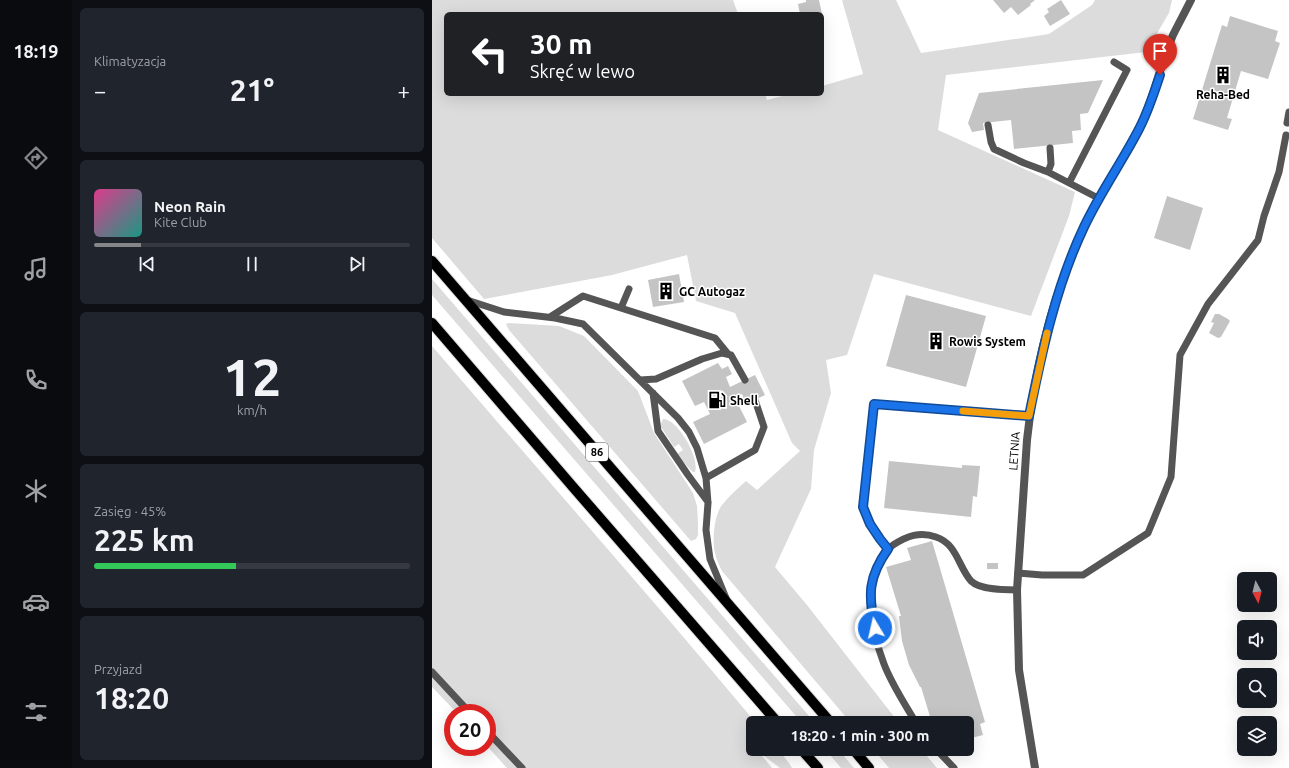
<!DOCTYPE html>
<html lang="pl">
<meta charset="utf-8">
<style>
body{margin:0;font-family:Ubuntu,sans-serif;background:#20242c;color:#f1f3f6;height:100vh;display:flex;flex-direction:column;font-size:15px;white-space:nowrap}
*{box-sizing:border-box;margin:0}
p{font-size:13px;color:#9ea1a6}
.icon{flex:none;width:22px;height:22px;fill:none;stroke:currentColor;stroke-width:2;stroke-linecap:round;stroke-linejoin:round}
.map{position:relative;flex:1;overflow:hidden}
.sheet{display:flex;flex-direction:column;gap:8px;padding:8px;background:#0d0f14;width:360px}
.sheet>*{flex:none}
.top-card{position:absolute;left:12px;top:12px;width:380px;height:84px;border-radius:6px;box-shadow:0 4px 16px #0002;background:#202124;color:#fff;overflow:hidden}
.needle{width:26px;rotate:173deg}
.buttons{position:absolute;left:805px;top:572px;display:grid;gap:8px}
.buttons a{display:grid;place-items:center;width:40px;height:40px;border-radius:6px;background:#171b24;box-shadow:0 4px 16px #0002;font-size:20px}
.speed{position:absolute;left:12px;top:704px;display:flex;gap:8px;font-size:20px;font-weight:700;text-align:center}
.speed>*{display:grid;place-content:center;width:52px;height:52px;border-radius:50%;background:#171b24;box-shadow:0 4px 16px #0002;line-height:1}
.speed .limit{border:6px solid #d22;background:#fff;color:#111}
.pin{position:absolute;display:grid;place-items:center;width:34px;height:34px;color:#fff;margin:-41px -17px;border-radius:50% 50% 50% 0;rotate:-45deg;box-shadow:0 0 4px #0007}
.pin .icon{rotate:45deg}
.me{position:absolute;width:44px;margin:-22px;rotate:351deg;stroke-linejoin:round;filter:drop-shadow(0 0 3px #0008)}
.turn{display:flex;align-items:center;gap:14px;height:84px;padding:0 20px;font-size:18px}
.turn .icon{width:52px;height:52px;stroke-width:2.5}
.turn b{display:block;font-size:28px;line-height:34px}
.big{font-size:30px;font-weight:600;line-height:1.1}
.sheet .tile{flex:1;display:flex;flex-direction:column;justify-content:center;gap:6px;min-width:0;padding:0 14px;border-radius:6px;background:#20242c}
.sheet .dial{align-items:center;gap:0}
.dial b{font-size:52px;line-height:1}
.song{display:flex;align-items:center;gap:12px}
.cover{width:48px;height:48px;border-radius:6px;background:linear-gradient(135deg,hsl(330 70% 55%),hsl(170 70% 35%))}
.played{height:4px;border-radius:2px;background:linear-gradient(90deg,#858687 15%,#363941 15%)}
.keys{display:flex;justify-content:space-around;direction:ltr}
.heat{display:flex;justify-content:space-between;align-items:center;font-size:22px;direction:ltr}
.charge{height:6px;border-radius:3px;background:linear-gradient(90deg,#34c759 45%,#363941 0)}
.trip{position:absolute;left:314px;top:716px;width:228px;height:40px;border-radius:6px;background:#171b24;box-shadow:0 4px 16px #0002;font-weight:600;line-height:40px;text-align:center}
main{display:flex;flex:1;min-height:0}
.tabs{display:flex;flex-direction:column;width:72px;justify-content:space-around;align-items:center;background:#090b0e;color:#9ea1a6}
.tabs .icon{width:28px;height:28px}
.tabs .active{color:#858687}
.tabs b{font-size:18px;color:#f1f3f6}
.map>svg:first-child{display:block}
</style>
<main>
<nav class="tabs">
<b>18:19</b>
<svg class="icon active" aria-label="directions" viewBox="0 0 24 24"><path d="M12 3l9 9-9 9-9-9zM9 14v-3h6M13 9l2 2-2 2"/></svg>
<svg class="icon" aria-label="music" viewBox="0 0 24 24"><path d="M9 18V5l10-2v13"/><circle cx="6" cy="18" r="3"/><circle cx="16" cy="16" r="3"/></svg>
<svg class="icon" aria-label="phone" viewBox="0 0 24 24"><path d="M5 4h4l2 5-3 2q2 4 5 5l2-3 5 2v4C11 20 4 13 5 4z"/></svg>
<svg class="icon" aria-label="climate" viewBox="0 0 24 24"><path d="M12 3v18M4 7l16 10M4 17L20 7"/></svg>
<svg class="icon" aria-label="car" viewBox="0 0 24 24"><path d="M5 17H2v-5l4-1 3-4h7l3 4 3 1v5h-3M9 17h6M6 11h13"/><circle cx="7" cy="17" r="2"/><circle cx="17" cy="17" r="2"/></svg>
<svg class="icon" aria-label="filters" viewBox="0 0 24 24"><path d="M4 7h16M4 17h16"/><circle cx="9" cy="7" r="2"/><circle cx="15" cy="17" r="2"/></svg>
</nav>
<section class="sheet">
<div class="tile"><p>Klimatyzacja</p>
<div class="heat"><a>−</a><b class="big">21°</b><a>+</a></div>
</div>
<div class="tile">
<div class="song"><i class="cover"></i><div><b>Neon Rain</b><p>Kite Club</p></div></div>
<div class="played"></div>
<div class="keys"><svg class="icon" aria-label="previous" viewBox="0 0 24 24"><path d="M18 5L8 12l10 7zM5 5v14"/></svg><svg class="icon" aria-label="pause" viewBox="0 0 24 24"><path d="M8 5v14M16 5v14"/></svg><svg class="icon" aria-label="next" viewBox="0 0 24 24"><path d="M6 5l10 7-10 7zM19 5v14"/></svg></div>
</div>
<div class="tile dial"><b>12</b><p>km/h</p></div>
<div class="tile"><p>Zasięg · 45%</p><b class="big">225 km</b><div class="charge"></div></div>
<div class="tile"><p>Przyjazd</p><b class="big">18:20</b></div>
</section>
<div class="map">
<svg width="857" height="768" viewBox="0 0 857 768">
<rect width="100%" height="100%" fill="#fff"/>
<path fill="#dcdcdc" d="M0 0H301L306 14H14V94H333L335 100 358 94H390V86L431 74 410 0H464L489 53 617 34 660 5 663 0H740L737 13 714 52 514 75 506 130 643 192 637 216 599 316 442 274 415 355 394 360 399 393 382 450 379 489 343 567 375 605 467 723H419L290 571C287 565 284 559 283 553 280 541 282 515 290 505 297 496 306 488 314 481L325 490 368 451 360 443 303 313 264 301 255 255 180 275 52 299 0 238Z
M0 279 383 723H370L0 295Z
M77 323 127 326 152 336 206 391 222 433 261 493 265 506 266 522V535L264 539 259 541 77 330 74 324Z
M0 346C108 472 218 596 324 723H321V749H346L357 763 360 768H348L327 752 340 768H75L55 746V713H25L0 687Z
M231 419C246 419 268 458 263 472H261L253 464 245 454 251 450 247 444 242 447 229 427V424Z
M393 749H406L422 768H409Z
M441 749H489L505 768H457Z"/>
<path fill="#c4c4c4" d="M374 0H387L390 14H368L366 4 374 2Z
M561 0H603L598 4 599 5 586 15 579 7 572 13Z
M629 0 638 14 618 26 612 16 617 12 615 9Z
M798 16 846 31 843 41 848 43 836 79 809 71 795 118 800 119 796 130 761 119 790 25 795 27Z
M671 80 656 113 648 114 649 130 640 131 641 143 582 149 579 120 551 123 552 130 540 132 536 123 547 93Z
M735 196 771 208 758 250 722 238Z
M247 274 252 302 221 307 216 280Z
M474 295 554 316 534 387 454 366Z
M783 314H787L796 319 798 321 789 337 786 338 777 333 782 323 779 322Z
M286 363 290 369 296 366 300 374 294 377 298 387 323 375 333 395 314 404 310 394 303 398 315 422 272 444 261 422 278 414 272 402 263 406 250 381Z
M457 461 530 468V465L548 466 545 497 541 496 539 517 452 508Z
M500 541 553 722 548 724 551 735 535 739V723H500L489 687H488L477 665 470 641 467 616H469L454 567 479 560 475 548Z
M555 563H566V569H555Z"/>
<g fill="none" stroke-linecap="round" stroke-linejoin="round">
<g stroke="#dbdbdb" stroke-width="12">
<path id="primary" d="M0 261 399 723
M0 323 141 487 346 723
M369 749 386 768
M421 749 437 768"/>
</g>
<path stroke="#555" stroke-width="7" d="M855 123 857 112
M556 125 559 142 562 149 592 163 616 172 666 198
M616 172 619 164 618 148
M637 183 695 70 682 62
M35 300 72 312 123 318 151 324 246 418 257 432 265 448 274 478 276 503 274 530 278 559 294 598
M189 308 197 289
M118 317 151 296 283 338 296 354
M208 380 224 379 270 359 290 353 299 355 313 380
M221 393 226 431 256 475 276 502
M274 478 323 450 332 427 323 400
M456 549 448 539 438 524 431 507 442 404 597 416
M586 573 610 575H651L716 533 739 477 748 355 776 304 826 240 832 216 847 172 854 135
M0 672 38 713
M484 723C473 704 460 685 452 664 439 631 428 570 461 545 475 536 488 531 504 537 525 544 526 566 539 581 548 590 573 590 585 590
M55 731 90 768
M504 749 522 768"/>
<path stroke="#555" stroke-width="8" d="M603 768 587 670 585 590 595 440C604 356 627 271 667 197 680 173 698 151 709 126 722 97 728 65 741 35 747 23 753 12 759 0"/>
<use href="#primary" stroke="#000" stroke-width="10"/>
</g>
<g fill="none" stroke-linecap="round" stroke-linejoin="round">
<g stroke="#114b97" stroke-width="10">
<path id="route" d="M443 628C436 595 436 577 456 549L448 539 438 524 431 507 442 404 597 416C610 351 624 286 652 227 668 193 690 162 707 129 716 112 722 93 728 75"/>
</g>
<use href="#route" stroke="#1a73e8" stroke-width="7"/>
<path stroke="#f59e0b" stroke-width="7" d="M531 411 597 416 615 333"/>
</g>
<defs>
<g id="building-bare" transform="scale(1.38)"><path d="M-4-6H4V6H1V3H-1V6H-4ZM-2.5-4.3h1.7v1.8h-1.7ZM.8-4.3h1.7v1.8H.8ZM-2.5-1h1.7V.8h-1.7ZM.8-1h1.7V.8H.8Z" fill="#000" stroke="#fff" stroke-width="2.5" paint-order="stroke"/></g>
<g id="fuel-bare" transform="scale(1.38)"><path d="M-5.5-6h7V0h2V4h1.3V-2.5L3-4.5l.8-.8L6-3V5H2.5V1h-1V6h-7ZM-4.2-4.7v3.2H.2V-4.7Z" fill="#000" stroke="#fff" stroke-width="2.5" paint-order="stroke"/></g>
</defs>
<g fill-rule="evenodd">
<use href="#building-bare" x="791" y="75"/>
<use href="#building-bare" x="234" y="291"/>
<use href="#building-bare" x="504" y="341"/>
<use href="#fuel-bare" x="285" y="400"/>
</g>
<g text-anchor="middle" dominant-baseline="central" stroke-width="3" stroke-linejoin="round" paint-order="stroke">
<rect fill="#fff" stroke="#4c4c4c" stroke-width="1" x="154" y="443" width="22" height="18" rx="3"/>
<g font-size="11" font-weight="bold" fill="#000">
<text x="165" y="452">86</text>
</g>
<g font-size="12" font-weight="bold" fill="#000" stroke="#fff" text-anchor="start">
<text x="791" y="94" text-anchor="middle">Reha-Bed</text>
<text x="247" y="291">GC Autogaz</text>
<text x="517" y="341">Rowis System</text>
<text x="298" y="400">Shell</text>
</g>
<g font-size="12" fill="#000" stroke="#fff">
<text transform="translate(582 451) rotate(-86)">LETNIA</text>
</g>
</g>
</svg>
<div class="buttons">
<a><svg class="needle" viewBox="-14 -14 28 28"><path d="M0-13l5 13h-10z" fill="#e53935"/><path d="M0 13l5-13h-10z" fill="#9ea1a6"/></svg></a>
<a><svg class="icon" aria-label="sound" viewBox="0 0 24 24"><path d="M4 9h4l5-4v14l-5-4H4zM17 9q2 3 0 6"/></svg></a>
<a><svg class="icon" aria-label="search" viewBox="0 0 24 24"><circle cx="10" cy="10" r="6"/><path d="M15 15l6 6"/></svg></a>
<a><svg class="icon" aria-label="layers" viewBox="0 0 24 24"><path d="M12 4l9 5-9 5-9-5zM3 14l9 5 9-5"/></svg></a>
</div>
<div class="speed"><div class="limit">20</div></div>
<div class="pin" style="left:728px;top:75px;background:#d93025"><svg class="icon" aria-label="arrive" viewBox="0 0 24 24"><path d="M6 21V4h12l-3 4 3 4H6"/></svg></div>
<svg class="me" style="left:443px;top:628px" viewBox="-20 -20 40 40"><circle r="17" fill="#1a73e8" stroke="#fff" stroke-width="3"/><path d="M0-11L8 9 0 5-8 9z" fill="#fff"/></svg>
<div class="trip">18:20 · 1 min · 300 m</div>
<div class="top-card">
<div class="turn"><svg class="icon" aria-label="left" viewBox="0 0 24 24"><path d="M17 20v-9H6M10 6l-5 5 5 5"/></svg><div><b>30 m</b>Skręć w lewo</div></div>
</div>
</div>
</main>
